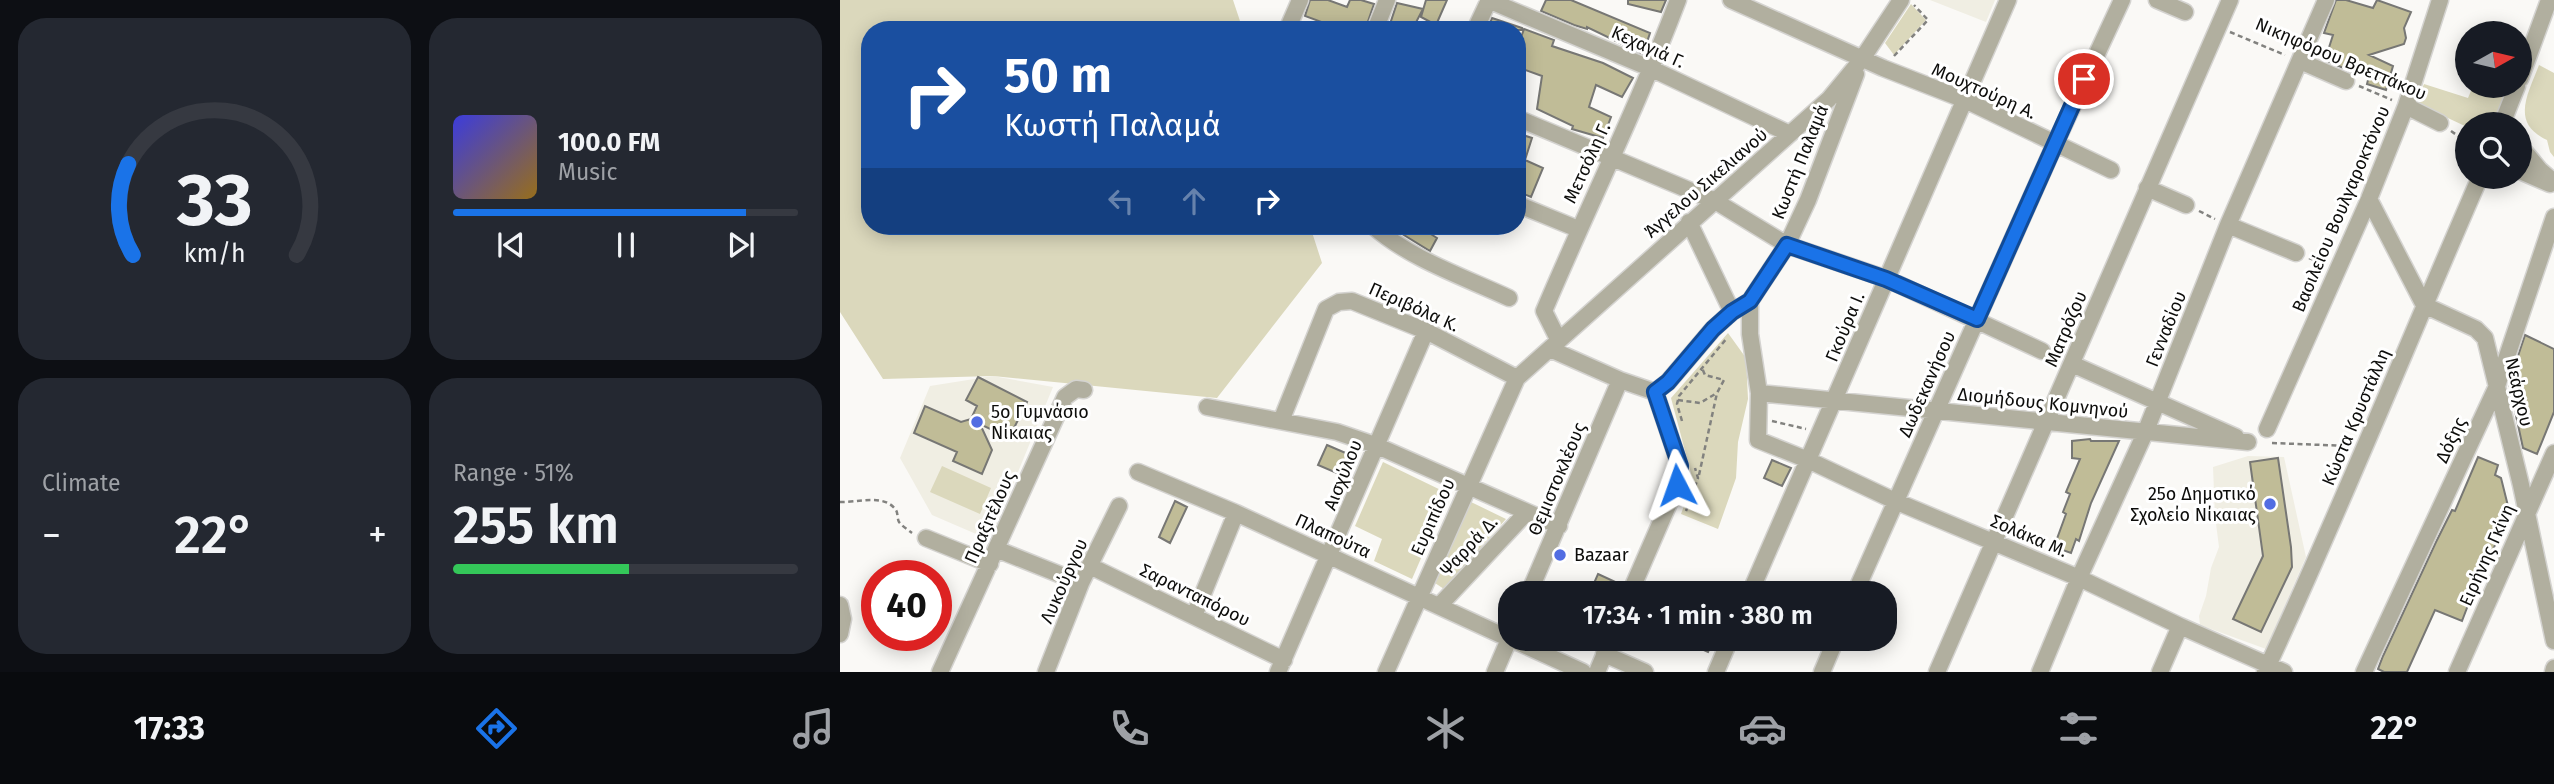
<!DOCTYPE html>
<meta charset="utf-8">
<style>
body{margin:0;font-family:"Fira Sans",sans-serif;background:#242831;color:#f1f3f6;height:100vh;display:flex;flex-direction:column;font-size:26px;white-space:nowrap}
*{box-sizing:border-box;margin:0}
p{font-size:23px;color:#9ea1a6}
.icon{flex:none;width:38px;height:38px;fill:none;stroke:currentColor;stroke-width:2;stroke-linecap:round;stroke-linejoin:round}
.map{position:relative;flex:1;overflow:hidden}
.side{display:flex;flex-direction:column;gap:18px;padding:18px;background:#0d0f14;width:840px}
.side>*{flex:none}
.banner{position:absolute;left:21px;top:21px;width:665px;height:214px;border-radius:28px;box-shadow:0 4px 18px #0003;background:#1a4fa0;color:#fff;overflow:hidden}
.needle{width:46px;rotate:82deg}
.fabs{position:absolute;left:1615px;top:21px;display:grid;gap:14px}
.fabs a{display:grid;place-items:center;width:77px;height:77px;border-radius:50%;background:#171b24;box-shadow:0 4px 18px #0003;font-size:35px}
.speed{position:absolute;left:21px;top:560px;display:flex;gap:14px;font-size:35px;font-weight:700;text-align:center}
.speed>*{display:grid;place-content:center;width:91px;height:91px;border-radius:50%;background:#171b24;box-shadow:0 4px 18px #0003;line-height:1}
.speed .limit{border:10px solid #d22;background:#fff;color:#111}
.pin{position:absolute;display:grid;place-items:center;width:60px;height:60px;color:#fff;margin:-30px;border:4px solid #fff;border-radius:50%;box-shadow:0 2px 7px #0007}
.me{position:absolute;width:77px;margin:-38px;rotate:356deg;stroke-linejoin:round;filter:drop-shadow(0 0 5px #0008)}
.turn{display:flex;align-items:center;gap:24px;height:147px;padding:0 28px;font-size:32px}
.turn .icon{width:91px;height:91px;stroke-width:2.5}
.turn b{display:block;font-size:49px;line-height:60px}
.lanes{display:flex;align-items:center;height:66px;padding:0 28px;background:#0003;justify-content:center;gap:35px;direction:ltr}
.lanes .off{opacity:.35}
.big{font-size:52px;font-weight:600;line-height:1.1}
.side .tile{flex:1;display:flex;flex-direction:column;justify-content:center;gap:10px;min-width:0;padding:0 24px;border-radius:28px;background:#242831}
.side .dial{align-items:center;gap:0}
.dial svg{height:182px;overflow:visible;fill:none;stroke:#363941;stroke-width:7;stroke-linecap:round;text-anchor:middle}
.dial text{fill:#f1f3f6;stroke:none}
.song{display:flex;align-items:center;gap:21px}
.cover{width:84px;height:84px;border-radius:10px;background:linear-gradient(135deg,hsl(240 70% 55%),hsl(40 70% 35%))}
.played{height:7px;border-radius:4px;background:linear-gradient(90deg,#1a73e8 85%,#363941 85%)}
.keys{display:flex;justify-content:space-around;direction:ltr}
.heat{display:flex;justify-content:space-between;align-items:center;font-size:38px;direction:ltr}
.charge{height:10px;border-radius:5px;background:linear-gradient(90deg,#34c759 51%,#363941 0)}
.side .tiles{flex:1;display:grid;gap:18px;grid-template-columns:repeat(2,1fr)}
.trip{position:absolute;left:658px;top:581px;width:399px;height:70px;border-radius:28px;background:#171b24;box-shadow:0 4px 18px #0003;font-weight:600;line-height:70px;text-align:center}
.dock{display:flex;height:112px;justify-content:space-around;align-items:center;background:#090b0e;color:#9ea1a6}
.dock .icon{width:49px;height:49px}
.dock .active{color:#1a73e8}
.dock b{font-size:32px;color:#f1f3f6}
main{display:flex;flex:1;min-height:0}
.map>svg:first-child{display:block}
</style>
<main>
<section class="side">
<div class="tiles">
<div class="tile dial"><svg viewBox="0 0 100 80">
<path d="M14 69A42 42 0 1 1 86 69"/>
<path d="M14 69A42 42 0 0 1 12 29" stroke="#1a73e8"/>
<text x="50" y="56" font-size="32" font-weight="700">33</text>
<text x="50" y="72" font-size="11">km/h</text>
</svg></div>
<div class="tile">
<div class="song"><i class="cover"></i><div><b>100.0 FM</b><p>Music</p></div></div>
<div class="played"></div>
<div class="keys"><svg class="icon" aria-label="previous" viewBox="0 0 24 24"><path d="M18 5L8 12l10 7zM5 5v14"/></svg><svg class="icon" aria-label="pause" viewBox="0 0 24 24"><path d="M8 5v14M16 5v14"/></svg><svg class="icon" aria-label="next" viewBox="0 0 24 24"><path d="M6 5l10 7-10 7zM19 5v14"/></svg></div>
</div>
<div class="tile"><p>Climate</p>
<div class="heat"><a>−</a><b class="big">22°</b><a>+</a></div>
</div>
<div class="tile"><p>Range · 51%</p><b class="big">255 km</b><div class="charge"></div></div>
</div>
</section>
<div class="map">
<svg width="1714" height="672" viewBox="0 0 1714 672">
<rect width="100%" height="100%" fill="#faf9f6"/>
<path fill="#f0eee3" d="M1090 0H1155L1146 22Z
M153 376 213 387 150 540 92 515 60 458 90 386Z
M1408 456 1444 457 1466 557 1426 649 1360 625 1359 616 1366 596 1371 568 1379 547 1375 516 1373 467Z"/>
<path fill="#dbd8bc" d="M0 0H393L403 30H30V226H470L482 263 377 398 153 376 43 379 0 312Z
M1071 4 1086 20 1054 55 1045 43Z
M1699 65 1714 73V157L1710 152 1707 140C1670 123 1688 94 1699 65Z
M1584 84 1628 98 1633 86H1649L1669 92 1657 124H1628L1627 127 1576 103Z
M888 333 906 358 908 399 898 442 896 478 878 529 841 514 853 481 831 398Z
M543 462 609 494 572 579 534 561 542 539 515 526Z
M102 466 151 488 140 514 90 492Z
M631 502 666 519 604 589 595 583Z"/>
<path fill="#c0bc97" stroke="#777774" stroke-width="2" d="M470 0H488L507 7 510 0H521L534 4 525 30H503L465 16Z
M586 0H607L596 25 581 17Z
M706 0H731L810 33 803 54 747 27V29L734 25 701 11Z
M788 0H826L821 12 788 4Z
M1496 0H1506L1533 8 1537 0 1571 12 1564 28 1566 38 1564 44 1529 55 1553 66 1546 90 1527 84 1529 76 1510 71 1485 60 1493 35 1484 33Z
M557 3 583 9 572 30H548Z
M652 18 682 28V30H647Z
M684 29 714 40 712 46 763 63 793 78 782 97 756 85 749 107 771 117 763 138 732 129 733 126 697 109 702 76 677 67V49Z
M677 133 692 138 685 160 703 168 691 197 677 191Z
M562 226H589L586 231 597 238 590 251 559 232Z
M1685 335 1714 349V412L1697 454 1683 448 1669 383Z
M138 377 187 402 169 438 140 424 152 450 142 474 113 461 117 452 74 433 85 406 121 422 131 419 137 406 126 400Z
M1250 439 1251 441H1279L1251 503 1239 541 1236 539 1231 553 1214 547 1226 514 1223 512 1230 494 1226 492 1240 459 1232 458V441Z
M487 445 515 457 506 477 478 465Z
M1638 457 1658 465 1655 475 1661 478 1669 510 1647 565 1644 563 1622 621 1595 610 1567 672H1544L1538 669 1543 656 1596 542 1612 510 1615 511Z
M1438 458 1451 547 1452 567 1421 632 1393 619 1423 556 1410 462Z
M932 460 951 468 942 486 924 478Z
M335 501 347 507 330 543 319 537Z
M758 574 782 585 780 593H757L751 590Z
M839 639H874L868 652Z"/>
<g fill="none" stroke-linecap="round" stroke-linejoin="round">
<g stroke="#d4d3d0" stroke-width="19">
<path id="minor" d="M648 0 812 69 950 134
M891 0 1043 68 1125 100 1271 170
M1317 0 1345 12
M447 30 460 0
M535 30 547 0
M635 30 649 0
M1460 61 1506 81
M1680 79 1709 0
M1566 106 1600 123
M677 118 875 201 947 245 1047 279 1202 351
M1662 124 1677 86
M1680 146 1700 170 1714 182
M1680 171 1710 184
M1307 188 1346 205
M1529 199 1584 305 1636 329 1645 338 1681 485 1714 641
M677 204 738 229
M849 222 892 312
M1388 225 1456 253
M533 226C570 259 624 277 669 298
M910 301V334L919 393 918 440 968 460 1055 501 1239 578 1340 626 1444 672
M719 341 704 311C748 207 798 106 838 0
M710 349 780 380 815 392
M1232 364 1396 437
M919 393 1408 442
M367 407 497 432 535 445 719 526
M441 421 486 309 499 302 512 301 586 331 677 378
M1427 429 1529 199 1566 106 1600 0
M298 472 396 513 670 639
M86 538 150 564
M156 549 241 583
M250 566 444 660
M689 593 780 380
M790 593 837 485 840 466 815 392 828 382 873 329 892 312 910 301 947 245 968 200 1016 74
M910 593 1168 0
M1015 593 1215 144 1282 0
M0 605 3 619 0 634
M599 606 687 512
M354 616 396 513
M671 639 743 672
M764 654 805 672
M100 672 225 397 236 389 244 390
M206 672 241 583 279 506
M438 672 586 331
M546 672 677 378 989 99 1022 59 1061 0
M655 672 670 637
M757 672 771 639
M876 672 890 639
M982 672 996 639
M1097 672 1390 0
M1200 672 1239 578 1305 433 1388 225 1486 0
M1320 672 1340 626
M1425 672C1501 509 1568 342 1640 177
M1524 672 1657 386 1714 217
M1617 672 1714 453
M1713 672 1714 668"/>
</g>
<path stroke="#82827f" stroke-width="2.5" stroke-dasharray="5 3.5" stroke-linecap="butt" d="M464 25 470 28 469 30
M1390 32 1445 55
M1054 56 1088 20 1074 5
M1519 86 1552 100
M1611 131 1628 143
M1359 211 1375 219
M1469 258 1485 264
M838 400 860 403 877 393
M842 421 837 404 839 396 887 338
M932 421 966 429
M1432 443 1509 446
M859 475 877 393 884 380 865 375 862 368
M0 502C17 503 44 493 56 510 58 513 57 518 59 522 62 526 68 530 72 533
M846 511 858 478 855 468"/>
<use href="#minor" stroke="#b1af9f" stroke-width="16"/>
</g>
<g fill="none" stroke-linecap="round" stroke-linejoin="round">
<g stroke="#114b97" stroke-width="18">
<path id="route" d="M837 485 840 466 815 392 828 382 873 329 892 312 910 301 947 245 1046 279 1137 319 1244 79"/>
</g>
<use href="#route" stroke="#1a73e8" stroke-width="12"/>
</g>
<g fill="#526de2" stroke="#fff" stroke-width="2.5">
<circle cx="137" cy="422" r="7"/>
<circle cx="1430" cy="504" r="7"/>
<circle cx="720" cy="555" r="7"/>
</g>
<g text-anchor="middle" dominant-baseline="central" stroke-width="6" stroke-linejoin="round" paint-order="stroke">
<g font-size="18" fill="#0d0d0b" stroke="#fff">
<text transform="translate(808 47) rotate(24)">Κεχαγιά Γ.</text>
<text transform="translate(1501 59) rotate(23)">Νικηφόρου Βρεττάκου</text>
<text transform="translate(1144 91) rotate(24)">Μουχτούρη Α.</text>
<text transform="translate(960 162) rotate(-68)">Κωστή Παλαμά</text>
<text transform="translate(747 163) rotate(-65)">Μετσόλη Γ.</text>
<text transform="translate(866 183) rotate(-41)">Άγγελου Σικελιανού</text>
<text transform="translate(1501 209) rotate(-67)">Βασιλείου Βουλγαροκτόνου</text>
<text transform="translate(574 307) rotate(24)">Περιβόλα Κ.</text>
<text transform="translate(1005 327) rotate(-67)">Γκούρα Ι.</text>
<text transform="translate(1226 329) rotate(-67)">Ματρόζου</text>
<text transform="translate(1326 329) rotate(-68)">Γενναδίου</text>
<text transform="translate(1087 384) rotate(-66)">Δωδεκανήσου</text>
<text transform="translate(1679 392) rotate(77)">Νεάρχου</text>
<text transform="translate(1203 403) rotate(6)">Διομήδους Κομνηνού</text>
<text transform="translate(1516 417) rotate(-67)">Κώστα Κρυστάλλη</text>
<text transform="translate(1611 440) rotate(-65)">Δόξης</text>
<text transform="translate(503 475) rotate(-68)">Αισχύλου</text>
<text transform="translate(717 479) rotate(-67)">Θεμιστοκλέους</text>
<text transform="translate(150 517) rotate(-66)">Πραξιτέλους</text>
<text transform="translate(593 517) rotate(-66)">Ευριπίδου</text>
<text transform="translate(493 536) rotate(25)">Πλαπούτα</text>
<text transform="translate(1189 536) rotate(23)">Σολάκα Μ.</text>
<text transform="translate(629 546) rotate(-47)">Ψαρρά Δ.</text>
<text transform="translate(1647 555) rotate(-66)">Ειρήνης Γκίνη</text>
<text transform="translate(224 581) rotate(-66)">Λυκούργου</text>
<text transform="translate(355 595) rotate(26)">Σαρανταπόρου</text>
</g>
<g font-size="18" fill="#0d0d0b" stroke="#fff" text-anchor="start">
<text x="151" y="412">5o Γυμνάσιο<tspan x="151" dy="21">Νίκαιας</tspan></text>
<text x="1416" y="494" text-anchor="end">25o Δημοτικό<tspan x="1416" dy="21">Σχολείο Νίκαιας</tspan></text>
<text x="734" y="555">Bazaar</text>
</g>
</g>
</svg>
<div class="fabs">
<a><svg class="needle" viewBox="-14 -14 28 28"><path d="M0-13l5 13h-10z" fill="#e53935"/><path d="M0 13l5-13h-10z" fill="#9ea1a6"/></svg></a>
<a><svg class="icon" aria-label="search" viewBox="0 0 24 24"><circle cx="10" cy="10" r="6"/><path d="M15 15l6 6"/></svg></a>
</div>
<div class="speed"><div class="limit">40</div></div>
<div class="pin" style="left:1244px;top:79px;background:#d93025"><svg class="icon" aria-label="arrive" viewBox="0 0 24 24"><path d="M6 21V4h12l-3 4 3 4H6"/></svg></div>
<svg class="me" style="left:837px;top:485px" viewBox="-20 -20 40 40"><path d="M0-17L14 15 0 8-14 15z" fill="#1a73e8" stroke="#fff" stroke-width="4"/></svg>
<div class="trip">17:34 · 1 min · 380 m</div>
<div class="banner">
<div class="turn"><svg class="icon" aria-label="right" viewBox="0 0 24 24"><path d="M7 20v-9h11M14 6l5 5-5 5"/></svg><div><b>50 m</b>Κωστή Παλαμά</div></div>
<div class="lanes"><svg class="icon off" aria-label="left" viewBox="0 0 24 24"><path d="M17 20v-9H6M10 6l-5 5 5 5"/></svg><svg class="icon off" aria-label="ahead" viewBox="0 0 24 24"><path d="M12 20V5M6 11l6-6 6 6"/></svg><svg class="icon" aria-label="right" viewBox="0 0 24 24"><path d="M7 20v-9h11M14 6l5 5-5 5"/></svg></div>
</div>
</div>
</main>
<nav class="dock">
<b>17:33</b>
<svg class="icon active" aria-label="directions" viewBox="0 0 24 24"><path d="M12 3l9 9-9 9-9-9zM9 14v-3h6M13 9l2 2-2 2"/></svg>
<svg class="icon" aria-label="music" viewBox="0 0 24 24"><path d="M9 18V5l10-2v13"/><circle cx="6" cy="18" r="3"/><circle cx="16" cy="16" r="3"/></svg>
<svg class="icon" aria-label="phone" viewBox="0 0 24 24"><path d="M5 4h4l2 5-3 2q2 4 5 5l2-3 5 2v4C11 20 4 13 5 4z"/></svg>
<svg class="icon" aria-label="climate" viewBox="0 0 24 24"><path d="M12 3v18M4 7l16 10M4 17L20 7"/></svg>
<svg class="icon" aria-label="car" viewBox="0 0 24 24"><path d="M5 17H2v-5l4-1 3-4h7l3 4 3 1v5h-3M9 17h6M6 11h13"/><circle cx="7" cy="17" r="2"/><circle cx="17" cy="17" r="2"/></svg>
<svg class="icon" aria-label="filters" viewBox="0 0 24 24"><path d="M4 7h16M4 17h16"/><circle cx="9" cy="7" r="2"/><circle cx="15" cy="17" r="2"/></svg>
<b>22°</b>
</nav>
